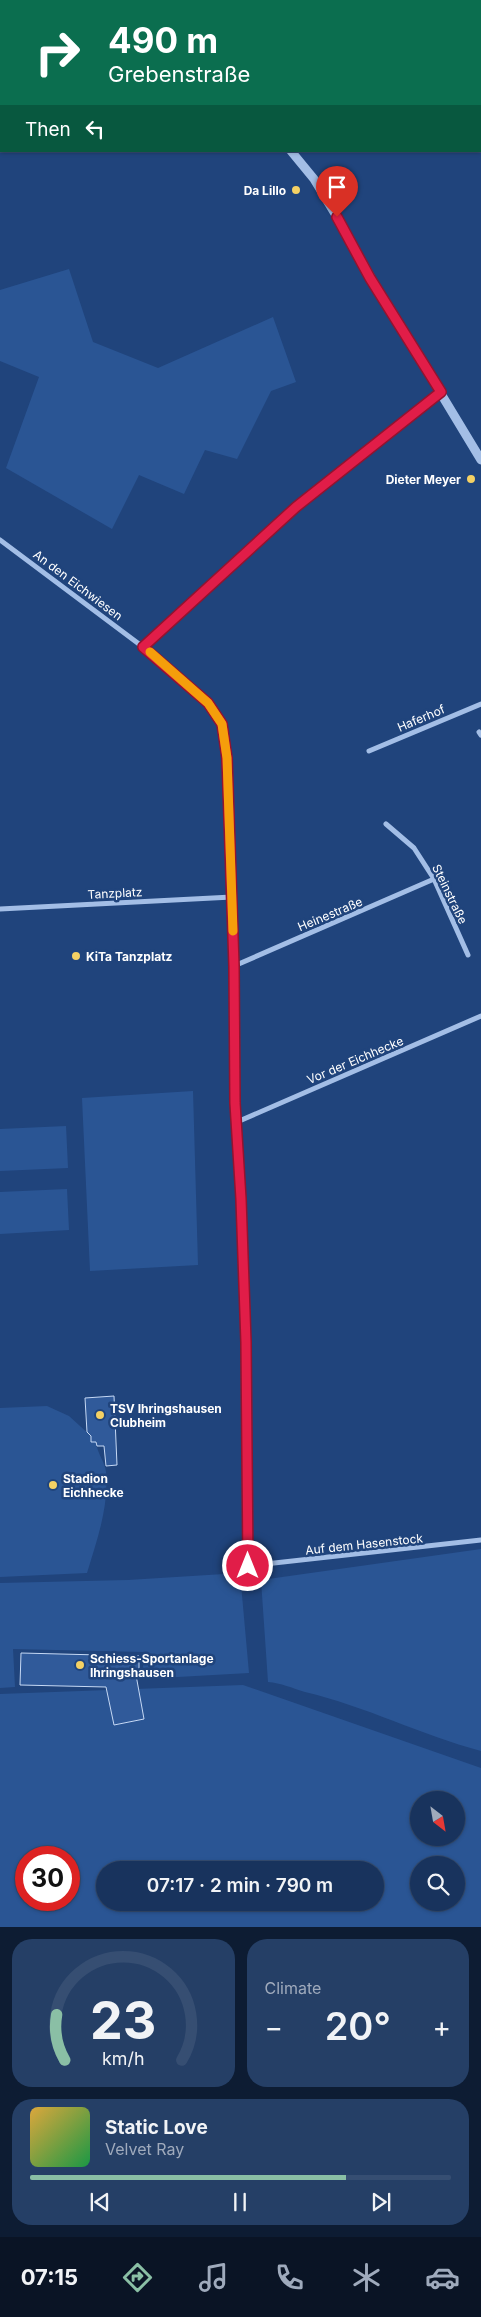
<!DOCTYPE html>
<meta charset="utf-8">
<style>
body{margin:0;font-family:Inter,sans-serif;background:#253f66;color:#f1f3f6;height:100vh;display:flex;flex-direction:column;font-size:19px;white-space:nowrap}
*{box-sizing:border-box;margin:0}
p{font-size:16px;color:#9faabc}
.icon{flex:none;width:28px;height:28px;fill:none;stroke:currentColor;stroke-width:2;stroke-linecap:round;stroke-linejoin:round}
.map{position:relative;height:1927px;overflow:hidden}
.side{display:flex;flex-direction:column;gap:12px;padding:12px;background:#0d1c33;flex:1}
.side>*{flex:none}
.banner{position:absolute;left:0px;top:0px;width:481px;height:152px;box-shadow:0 1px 4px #0004,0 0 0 1px #364e72;background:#0b6e4f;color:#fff;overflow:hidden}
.needle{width:32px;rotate:149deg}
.controls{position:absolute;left:410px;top:1791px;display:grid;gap:10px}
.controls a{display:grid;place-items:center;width:55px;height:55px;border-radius:50%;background:#18335d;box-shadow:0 1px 4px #0004,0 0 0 1px #364e72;font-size:25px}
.speed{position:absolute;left:15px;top:1846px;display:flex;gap:10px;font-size:25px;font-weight:700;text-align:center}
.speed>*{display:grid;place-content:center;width:65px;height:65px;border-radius:50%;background:#18335d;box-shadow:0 1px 4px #0004,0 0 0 1px #364e72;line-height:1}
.speed .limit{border:8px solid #d22;background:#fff;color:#111}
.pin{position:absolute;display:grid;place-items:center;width:42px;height:42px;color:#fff;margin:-51px -21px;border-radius:50% 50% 50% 0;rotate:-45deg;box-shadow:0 0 5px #0007}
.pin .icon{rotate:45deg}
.me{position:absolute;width:55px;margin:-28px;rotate:0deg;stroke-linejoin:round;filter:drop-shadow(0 0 4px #0008)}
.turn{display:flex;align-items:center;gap:18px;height:105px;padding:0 25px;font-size:22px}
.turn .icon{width:65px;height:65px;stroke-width:2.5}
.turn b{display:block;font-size:35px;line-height:42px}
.then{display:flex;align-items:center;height:48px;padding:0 25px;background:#0003;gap:10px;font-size:19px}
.big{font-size:38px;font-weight:600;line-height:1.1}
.side .card{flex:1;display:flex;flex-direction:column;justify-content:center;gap:8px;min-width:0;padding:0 18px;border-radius:20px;background:#253f66}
.side .dial{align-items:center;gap:0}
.dial svg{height:130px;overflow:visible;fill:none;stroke:#364e72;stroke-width:7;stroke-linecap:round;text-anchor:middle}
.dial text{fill:#f1f3f6;stroke:none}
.song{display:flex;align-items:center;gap:15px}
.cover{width:60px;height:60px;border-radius:8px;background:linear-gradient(135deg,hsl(40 70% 55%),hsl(140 70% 35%))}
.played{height:5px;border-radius:2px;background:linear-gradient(90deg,#8abfa5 75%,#364e72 75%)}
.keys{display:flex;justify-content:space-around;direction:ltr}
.heat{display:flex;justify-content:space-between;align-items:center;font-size:28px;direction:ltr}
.side .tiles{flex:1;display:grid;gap:12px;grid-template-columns:1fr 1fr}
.card:last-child{grid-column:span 2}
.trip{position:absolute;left:96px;top:1861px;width:288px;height:50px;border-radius:25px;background:#18335d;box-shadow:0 1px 4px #0004,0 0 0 1px #364e72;font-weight:600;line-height:50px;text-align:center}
.dock{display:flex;height:80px;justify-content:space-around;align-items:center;background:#0a1425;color:#9faabc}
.dock .icon{width:35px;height:35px}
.dock .active{color:#8abfa5}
.dock b{font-size:22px;color:#f1f3f6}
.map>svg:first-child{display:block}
</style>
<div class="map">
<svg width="481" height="1927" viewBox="0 0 481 1927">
<rect width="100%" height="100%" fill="#20447c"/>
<path fill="#2a5594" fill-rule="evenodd" d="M69 269 93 342 158 368 273 317 296 382 271 391 237 459 205 450 184 494 139 475 112 529 6 468 39 377 0 361V290Z
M193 1091 198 1265 90 1271 82 1098Z
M66 1126 68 1168 0 1171V1129Z
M67 1189 69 1230 0 1234V1192Z
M47 1406 69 1416 91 1436V1442H96C97 1453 105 1462 106 1472 109 1507 97 1540 87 1573L0 1577V1408Z
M481 1549V1751C421 1735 365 1706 305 1692 292 1688 281 1683 268 1682L261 1580Z
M240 1573 249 1673 142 1679 144 1652 13 1649 15 1687 0 1688V1583L128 1580Z
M243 1685 481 1768V1927H0V1694ZM419 1800H456V1838H419ZM26 1858H69V1900H26ZM419 1865H456V1902H419ZM105 1870H375V1902H105Z"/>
<path fill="#305a9a" stroke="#c6d9f5" d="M114 1396 117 1465 106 1466 104 1446H97L96 1442H91V1436L87 1432 85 1398Z
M21 1653 139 1656V1675H136L144 1719 114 1725 106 1687 20 1685Z"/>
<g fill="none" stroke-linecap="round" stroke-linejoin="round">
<path stroke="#a3bee6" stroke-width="5" d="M46 0 49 1
M171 0V1
M315 0 316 1
M480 16H481
M0 144 1 143
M440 393 296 507 143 647 208 703 222 724 227 758 234 966 235 1103 241 1199 246 1361 248 1566 481 1540
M0 540 143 647
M479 732 481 735
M369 751 481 704
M386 824 414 848 434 879 468 955
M0 909 232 897
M234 966 434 879
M237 1122 481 1016"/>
<path stroke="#a3bee6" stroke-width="9" d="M206 0V1
M291 151 314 179 337 217 371 278 481 460"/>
</g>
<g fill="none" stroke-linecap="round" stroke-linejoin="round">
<g stroke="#92132f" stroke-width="12">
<path id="route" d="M248 1566 246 1342 241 1199 235 1103 234 966 227 758 222 724 208 703 143 647 296 507 441 392 370 278 337 217"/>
</g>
<use href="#route" stroke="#e11d48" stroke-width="9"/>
<path stroke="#f59e0b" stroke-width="9" d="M150 652 208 703 222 724 227 758 233 931"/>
</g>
<g fill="#f4d164" stroke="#20447c" stroke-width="2">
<circle cx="296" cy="190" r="5"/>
<circle cx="471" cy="479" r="5"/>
<circle cx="76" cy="956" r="5"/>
<circle cx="100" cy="1415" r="5"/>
<circle cx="53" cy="1485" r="5"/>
<circle cx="80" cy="1665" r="5"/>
</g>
<g text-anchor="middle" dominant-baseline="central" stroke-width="5" stroke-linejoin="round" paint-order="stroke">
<g font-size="12" font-weight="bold" fill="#fff" stroke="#20447c" text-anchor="start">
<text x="286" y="190" text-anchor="end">Da Lillo</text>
<text x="461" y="479" text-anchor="end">Dieter Meyer</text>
<text x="86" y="956">KiTa Tanzplatz</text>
<text x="110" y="1408">TSV Ihringshausen<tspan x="110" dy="14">Clubheim</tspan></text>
<text x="63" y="1478">Stadion<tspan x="63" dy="14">Eichhecke</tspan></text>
<text x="90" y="1658">Schiess-Sportanlage<tspan x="90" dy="14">Ihringshausen</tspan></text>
</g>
<g font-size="12" fill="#fff" stroke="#20447c">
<text transform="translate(78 585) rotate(37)">An den Eichwiesen</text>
<text transform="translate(421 718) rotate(-23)">Haferhof</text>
<text transform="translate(115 893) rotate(-3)">Tanzplatz</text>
<text transform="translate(450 894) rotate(64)">Steinstraße</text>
<text transform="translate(330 914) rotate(-23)">Heinestraße</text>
<text transform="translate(355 1060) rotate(-23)">Vor der Eichhecke</text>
<text transform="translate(364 1544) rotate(-6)">Auf dem Hasenstock</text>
</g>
</g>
</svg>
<div class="controls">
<a><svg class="needle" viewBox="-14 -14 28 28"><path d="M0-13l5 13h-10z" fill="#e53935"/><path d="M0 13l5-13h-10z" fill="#9faabc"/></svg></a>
<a><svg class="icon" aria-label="search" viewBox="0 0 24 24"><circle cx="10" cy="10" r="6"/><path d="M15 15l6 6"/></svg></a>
</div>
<div class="speed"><div class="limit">30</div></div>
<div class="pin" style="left:337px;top:217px;background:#d93025"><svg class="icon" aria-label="arrive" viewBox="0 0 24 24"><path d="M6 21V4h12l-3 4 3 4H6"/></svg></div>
<svg class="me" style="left:248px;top:1566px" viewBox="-20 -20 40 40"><circle r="17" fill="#e11d48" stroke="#fff" stroke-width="3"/><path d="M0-11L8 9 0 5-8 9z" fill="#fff"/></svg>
<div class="trip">07:17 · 2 min · 790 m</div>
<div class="banner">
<div class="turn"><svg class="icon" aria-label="right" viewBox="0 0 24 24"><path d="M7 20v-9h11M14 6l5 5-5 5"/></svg><div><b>490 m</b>Grebenstraße</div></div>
<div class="then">Then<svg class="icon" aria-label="left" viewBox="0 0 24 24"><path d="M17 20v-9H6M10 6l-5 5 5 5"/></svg></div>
</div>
</div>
<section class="side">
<div class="tiles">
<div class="card dial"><svg viewBox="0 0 100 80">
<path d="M14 69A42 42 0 1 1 86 69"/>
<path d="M14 69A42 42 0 0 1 9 41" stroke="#8abfa5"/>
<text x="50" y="56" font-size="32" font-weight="700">23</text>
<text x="50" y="72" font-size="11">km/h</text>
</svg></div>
<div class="card"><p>Climate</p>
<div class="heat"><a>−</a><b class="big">20°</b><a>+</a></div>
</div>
<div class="card">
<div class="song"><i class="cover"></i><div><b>Static Love</b><p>Velvet Ray</p></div></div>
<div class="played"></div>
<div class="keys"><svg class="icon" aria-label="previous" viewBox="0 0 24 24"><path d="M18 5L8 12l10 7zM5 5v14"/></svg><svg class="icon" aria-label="pause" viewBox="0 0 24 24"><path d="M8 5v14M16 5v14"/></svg><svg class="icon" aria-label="next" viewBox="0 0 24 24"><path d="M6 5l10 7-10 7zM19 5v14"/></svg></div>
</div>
</div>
</section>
<nav class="dock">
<b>07:15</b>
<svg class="icon active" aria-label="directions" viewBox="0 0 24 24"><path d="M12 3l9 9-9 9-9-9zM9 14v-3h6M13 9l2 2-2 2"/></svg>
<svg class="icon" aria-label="music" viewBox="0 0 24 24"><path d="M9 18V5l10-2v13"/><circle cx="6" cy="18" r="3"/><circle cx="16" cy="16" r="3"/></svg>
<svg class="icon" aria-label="phone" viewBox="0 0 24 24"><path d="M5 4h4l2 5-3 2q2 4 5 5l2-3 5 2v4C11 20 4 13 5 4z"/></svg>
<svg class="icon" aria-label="climate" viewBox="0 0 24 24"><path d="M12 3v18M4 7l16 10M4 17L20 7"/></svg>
<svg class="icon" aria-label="car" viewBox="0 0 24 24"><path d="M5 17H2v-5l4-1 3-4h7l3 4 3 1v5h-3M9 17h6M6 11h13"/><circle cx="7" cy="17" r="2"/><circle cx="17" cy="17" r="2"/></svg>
</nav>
